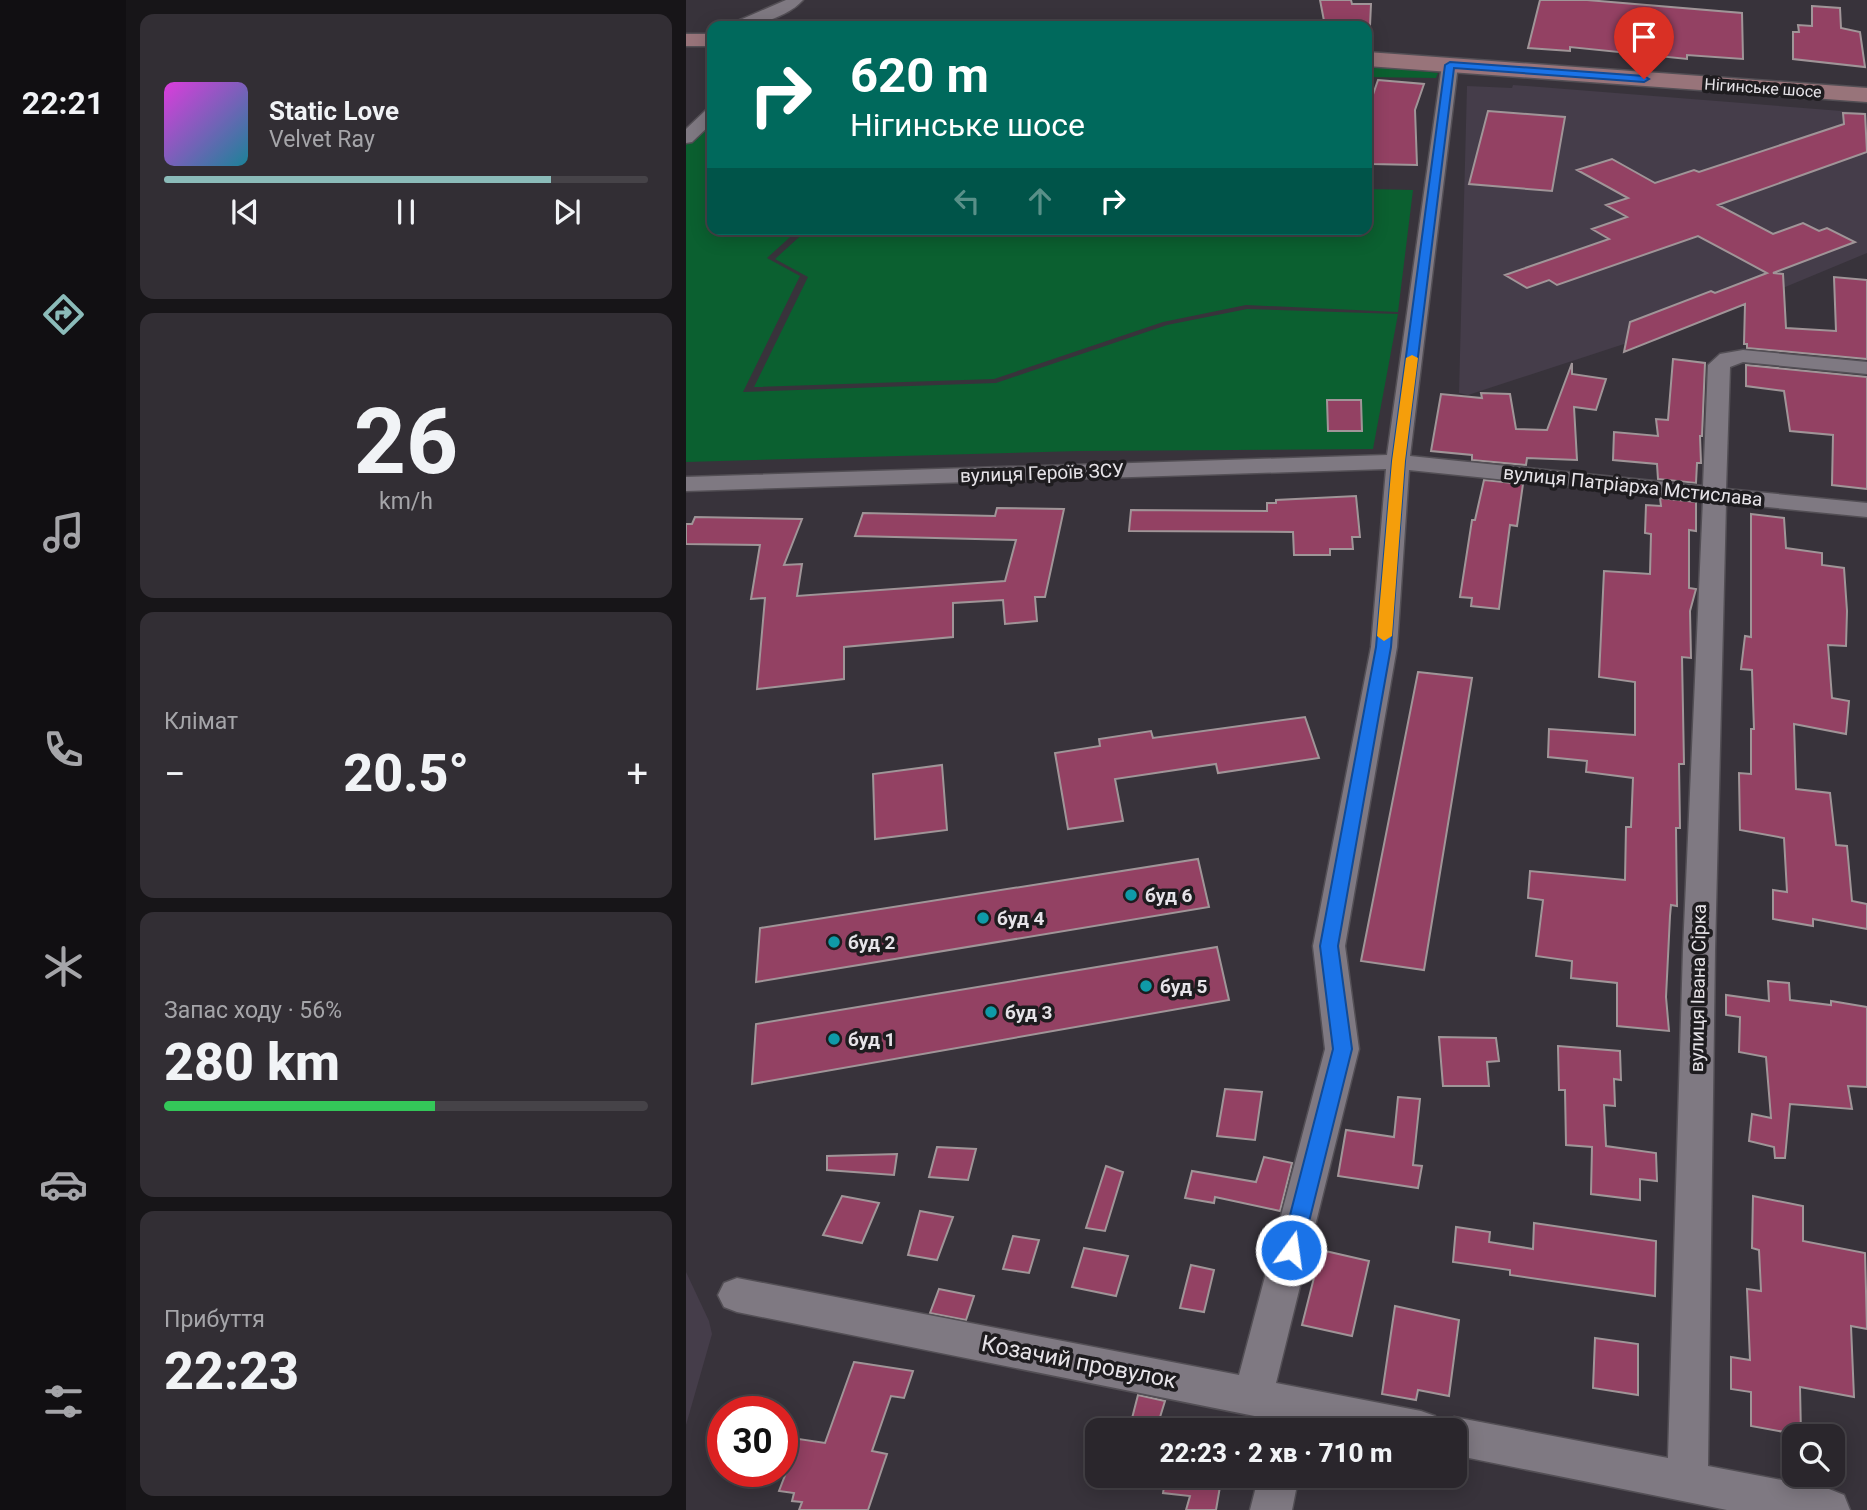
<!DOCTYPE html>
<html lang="uk">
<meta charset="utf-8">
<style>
body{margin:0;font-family:Roboto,sans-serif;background:#322e34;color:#f1f3f6;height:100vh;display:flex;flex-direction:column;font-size:26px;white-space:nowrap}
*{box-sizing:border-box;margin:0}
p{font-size:23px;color:#a5a5a9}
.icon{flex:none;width:38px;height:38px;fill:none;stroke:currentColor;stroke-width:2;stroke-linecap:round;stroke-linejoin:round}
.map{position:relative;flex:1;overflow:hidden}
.drawer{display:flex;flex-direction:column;gap:14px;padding:14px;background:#171518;width:560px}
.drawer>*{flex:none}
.hud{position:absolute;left:21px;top:21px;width:665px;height:214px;border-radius:14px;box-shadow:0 4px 18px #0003,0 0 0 2px #464348;background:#00695c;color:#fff;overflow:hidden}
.controls{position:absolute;left:1096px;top:1424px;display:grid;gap:14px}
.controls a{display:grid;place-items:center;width:63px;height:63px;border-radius:14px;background:#2a262c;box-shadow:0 4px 18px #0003,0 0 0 2px #464348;font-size:35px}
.speed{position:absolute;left:21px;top:1396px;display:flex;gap:14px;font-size:35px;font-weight:700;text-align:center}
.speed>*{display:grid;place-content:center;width:91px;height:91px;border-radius:50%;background:#2a262c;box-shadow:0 4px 18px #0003,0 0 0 2px #464348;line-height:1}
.speed .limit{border:10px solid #d22;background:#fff;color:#111}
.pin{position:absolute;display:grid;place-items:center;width:60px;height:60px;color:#fff;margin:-72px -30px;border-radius:50% 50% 50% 0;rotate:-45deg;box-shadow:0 0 7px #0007}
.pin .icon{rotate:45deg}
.me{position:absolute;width:77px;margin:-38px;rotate:14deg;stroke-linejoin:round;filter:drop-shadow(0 0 5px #0008)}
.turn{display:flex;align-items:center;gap:24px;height:147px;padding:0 28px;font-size:32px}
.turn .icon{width:91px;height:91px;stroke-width:2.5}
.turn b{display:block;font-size:49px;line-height:60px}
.lanes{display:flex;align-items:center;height:66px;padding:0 28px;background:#0003;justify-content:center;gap:35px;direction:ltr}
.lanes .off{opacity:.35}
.big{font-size:52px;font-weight:800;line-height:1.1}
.drawer .card{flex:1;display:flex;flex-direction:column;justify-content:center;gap:10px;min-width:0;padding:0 24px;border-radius:14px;background:#322e34}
.drawer .dial{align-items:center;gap:0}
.dial b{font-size:91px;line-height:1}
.song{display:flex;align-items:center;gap:21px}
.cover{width:84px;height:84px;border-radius:10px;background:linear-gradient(135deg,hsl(300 70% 55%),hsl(190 70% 35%))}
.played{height:7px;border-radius:4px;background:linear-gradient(90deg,#8bbbb9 80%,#464348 80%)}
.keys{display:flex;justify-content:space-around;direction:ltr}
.heat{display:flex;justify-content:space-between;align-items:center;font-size:38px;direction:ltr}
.charge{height:10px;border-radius:5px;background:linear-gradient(90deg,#34c759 56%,#464348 0)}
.trip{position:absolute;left:399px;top:1418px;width:382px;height:70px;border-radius:14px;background:#2a262c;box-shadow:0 4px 18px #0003,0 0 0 2px #464348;font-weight:800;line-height:70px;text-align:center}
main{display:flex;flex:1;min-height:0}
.tabs{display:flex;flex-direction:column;width:126px;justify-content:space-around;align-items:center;background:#110f12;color:#a5a5a9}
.tabs .icon{width:49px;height:49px}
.tabs .selected{color:#8bbbb9}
.tabs b{font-size:32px;color:#f1f3f6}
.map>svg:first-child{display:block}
</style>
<main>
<nav class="tabs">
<b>22:21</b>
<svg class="icon selected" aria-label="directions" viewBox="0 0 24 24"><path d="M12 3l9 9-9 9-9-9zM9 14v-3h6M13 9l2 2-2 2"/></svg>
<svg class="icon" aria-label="music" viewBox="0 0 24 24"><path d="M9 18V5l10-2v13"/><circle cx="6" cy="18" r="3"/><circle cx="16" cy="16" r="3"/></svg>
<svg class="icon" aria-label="phone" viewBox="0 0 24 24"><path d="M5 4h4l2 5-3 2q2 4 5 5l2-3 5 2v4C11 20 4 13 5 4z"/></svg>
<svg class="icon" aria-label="climate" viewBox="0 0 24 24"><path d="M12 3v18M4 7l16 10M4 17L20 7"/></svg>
<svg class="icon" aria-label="car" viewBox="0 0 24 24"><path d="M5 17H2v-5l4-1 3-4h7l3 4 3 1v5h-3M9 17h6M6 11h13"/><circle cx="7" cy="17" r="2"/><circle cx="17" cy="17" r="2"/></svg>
<svg class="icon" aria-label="filters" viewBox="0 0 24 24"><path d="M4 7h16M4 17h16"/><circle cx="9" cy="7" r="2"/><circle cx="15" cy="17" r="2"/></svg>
</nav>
<section class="drawer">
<div class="card">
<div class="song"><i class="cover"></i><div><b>Static Love</b><p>Velvet Ray</p></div></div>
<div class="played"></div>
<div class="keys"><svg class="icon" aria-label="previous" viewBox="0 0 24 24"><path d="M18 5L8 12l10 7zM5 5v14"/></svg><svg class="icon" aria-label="pause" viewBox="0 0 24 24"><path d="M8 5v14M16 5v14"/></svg><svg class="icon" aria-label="next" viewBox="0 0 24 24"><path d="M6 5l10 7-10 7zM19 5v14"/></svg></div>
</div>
<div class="card dial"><b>26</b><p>km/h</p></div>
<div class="card"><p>Клімат</p>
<div class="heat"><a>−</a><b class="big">20.5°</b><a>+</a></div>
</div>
<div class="card"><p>Запас ходу · 56%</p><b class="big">280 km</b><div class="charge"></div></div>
<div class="card"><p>Прибуття</p><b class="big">22:23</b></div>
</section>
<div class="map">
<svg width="1181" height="1510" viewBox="0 0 1181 1510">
<rect width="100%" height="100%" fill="#38333b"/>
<path fill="#453d4a" d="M827 85 1181 113V253L969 341 938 344 782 395 773 393 781 86 826 88Z
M0 1272 23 1321 26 1334 0 1425Z"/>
<path fill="#0b6030" d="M681 65 752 73 750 78 681 77Z
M26 121V229H113L81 258 114 276 57 392 310 383 481 325 561 309 712 314 687 449 393 451 0 462V145Z
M681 189 727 190 712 312 560 305 477 322 308 379 68 387 122 277 89 259 122 229H681Z"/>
<path fill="#934163" stroke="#a09598" stroke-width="2" d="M634 0H665L666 4H685L684 26H639Z
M854 0H901L1056 13 1057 59 1001 55V59L884 47V51L842 48Z
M1126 6 1154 8 1155 28 1174 32 1179 67 1107 59V32H1113L1112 25 1126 26Z
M692 80 738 84 729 110 731 165 686 164V159H681V112Z
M802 111 879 117 866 191 783 184Z
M1157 113 1179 114 1181 152 1032 205 1087 234 1117 223 1133 231 1141 228 1169 242 1087 273 1097 274 1100 328 1150 331 1148 277 1181 280V359L1061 348V344H1058L1059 304 938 352 944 322 1025 291 1029 293 1081 273 1012 236 871 285 863 280 841 288 819 275 923 239 906 229 941 217 920 205 942 198 891 170 926 159 969 183 1008 170 1013 172 1158 124Z
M987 359 1019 363 1016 436H1014L1015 463H1011L1010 483 972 479 971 464 927 460 928 432 972 436 970 419 982 420Z
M886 363V374L920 379 910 410 888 407 891 460 841 458 840 465 786 460V455L745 451 755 394 796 398 795 393 824 394 830 429 861 430Z
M1060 365 1181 377V489L1146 485 1147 435 1104 431 1098 391 1060 386Z
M641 400H675L676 431H642Z
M798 480 837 484 831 526 824 525 813 609 785 606 786 598 774 597 786 520H789Z
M670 496 674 537H666L667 549H644V555H608L607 532 443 531 445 510 581 511V503H590V500Z
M974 498 1010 502V531L1003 530V588L1010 589 1004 611 1005 658 996 657 998 764H993L994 828H990L991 906 985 905 984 916 980 997 983 1031 931 1026V983L885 978 886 961 850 956 857 900 842 898 844 871 939 880 940 827H945L947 778 900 772 901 761 862 757 863 729 949 735V682L913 677 918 571 964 574 965 534 959 533 960 505 975 506Z
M311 508 378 509 359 597H349L351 621 319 624 317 600 267 603V637L158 647V679L71 689 79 598 65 599 74 545 0 544V524H6L9 517 116 519 98 565 116 564 111 596 319 581 330 540 169 536 177 513 309 516Z
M1065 514 1098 518 1100 548 1136 553V565L1158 568 1161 611 1160 646 1142 645 1146 698 1163 701 1160 734 1108 724 1110 789 1144 793 1150 845 1161 846 1166 901 1181 904V929L1127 919V926L1087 919V890L1101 892 1098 838 1054 830 1053 773 1065 774V729H1068L1066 670 1055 669 1059 636 1065 637Z
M732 672 786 678 738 970 675 961Z
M619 717 633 758 532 773 530 764 429 779 437 821 382 829 369 753 414 746 413 739 465 731 467 738Z
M256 765 261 830 189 839 187 774Z
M512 859 523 907 70 982 74 928Z
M531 947 543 1000 66 1084 70 1024Z
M1082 981 1103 983 1104 1000 1145 1005V1001L1181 1007V1087L1162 1086 1166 1109 1104 1104 1099 1158H1089L1088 1147 1063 1141 1066 1114 1085 1118 1080 1057 1053 1052 1054 1017 1040 1015V995L1083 1001Z
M753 1037 810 1038 813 1061 801 1062 803 1086H757Z
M872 1046 934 1051 935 1080 928 1079 929 1106 918 1105 920 1146 970 1153 971 1181 954 1179V1200L905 1194 906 1147 880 1145 879 1090H873Z
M539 1089 576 1092 569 1140 531 1136Z
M712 1097 734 1099 727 1165 736 1166 732 1188 652 1176 660 1130 708 1137Z
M251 1147 290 1149 282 1180 243 1177Z
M211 1154 208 1175 141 1170V1156Z
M578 1157 606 1163 594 1211 529 1197 528 1203 499 1198 506 1171 570 1182Z
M420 1166 437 1172 419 1231 400 1228Z
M156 1196 193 1203 176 1243 137 1235Z
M1067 1196 1117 1206V1241L1179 1253 1181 1329 1165 1326 1168 1397 1114 1387 1115 1435 1065 1426V1392L1045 1389V1357L1064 1360 1061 1289 1075 1291 1073 1250 1066 1248Z
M234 1211 267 1217 251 1260 222 1255Z
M848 1223 970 1241 969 1296 824 1275V1270L767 1262 770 1227 804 1232 803 1242 847 1249Z
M327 1236 353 1240 343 1273 317 1269Z
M398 1248 442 1256 430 1296 386 1287Z
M635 1250 683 1261 666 1336 616 1325Z
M505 1265 528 1270 518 1312 494 1308Z
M253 1289 288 1296 280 1320 244 1313Z
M709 1306 773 1320 763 1396 732 1390 730 1400 696 1394Z
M909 1338 952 1344V1395L907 1388Z
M168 1362 227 1371 218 1398 205 1396 186 1451 201 1454 182 1510H113L116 1502 106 1501 108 1493 93 1491 113 1439 139 1443Z
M452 1395 479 1401 470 1430H443Z
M480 1475H536L530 1510H500L504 1496 477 1493Z"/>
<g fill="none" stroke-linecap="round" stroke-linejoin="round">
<g stroke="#534f55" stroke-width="3">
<path id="street" d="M100 0H117C100 19 65 27 40 26Z
M764 60 772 65 724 456 1017 486 1022 365 1034 354 1057 350 1181 362V374L1057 362 1044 367 1040 489 1181 503V517L1040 503 1029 950 1022 1466 1143 1489 1158 1495 1164 1510H1041L768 1455V1430H638L625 1427V1430H585L588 1420 51 1312 38 1307 32 1295 38 1283 51 1278 553 1375 639 1049 627 946 685 647 700 469 0 491V477L701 455 756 65ZM723 470 1017 500 997 950 982 1458 768 1417 753 1425 749 1416 735 1411 590 1383 673 1049 659 946 711 647Z
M26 109V123L6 142 0 143V129L20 110Z
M573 1475H613L606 1510H564Z"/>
</g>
<g stroke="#534f55" stroke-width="3">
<path id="secondary" d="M0 34H26V46H0Z
M681 52 1181 88V102L681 66Z"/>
</g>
<use href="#street" fill="#7f7982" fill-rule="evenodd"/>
<use href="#secondary" fill="#98747a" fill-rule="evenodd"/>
</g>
<path fill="#1a73e8" stroke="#114b97" stroke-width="2" d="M764 62 958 76 963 79 958 82 768 68 719 461 705 647 652 946 666 1049 616 1250 613 1256 605 1259 598 1256 595 1250 647 1049 634 946 690 647 706 461 759 65Z"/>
<path fill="#f59e0b" d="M726 355 732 358 719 461 706 636 698 641 691 636 706 461 720 358Z"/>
<g fill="#0f9aa8" stroke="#1e1c1f" stroke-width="2.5">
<circle cx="445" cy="895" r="7"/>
<circle cx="297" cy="918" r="7"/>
<circle cx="148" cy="942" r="7"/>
<circle cx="460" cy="986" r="7"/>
<circle cx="305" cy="1012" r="7"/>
<circle cx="148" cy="1039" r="7"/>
</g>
<g text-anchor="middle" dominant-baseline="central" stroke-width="7" stroke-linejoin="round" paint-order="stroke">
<g font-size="16" fill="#e6e3e8" stroke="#1e1c1f">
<text transform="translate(1077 88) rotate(4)">Нігинське шосе</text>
</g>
<g font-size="19" fill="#e6e3e8" stroke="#1e1c1f">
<text transform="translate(356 473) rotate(-2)">вулиця Героїв ЗСУ</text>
<text transform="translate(947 486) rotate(6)">вулиця Патріарха Мстислава</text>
<text transform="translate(1012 988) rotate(-89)">вулиця Івана Сірка</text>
</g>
<g font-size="19" font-weight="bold" fill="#e6e3e8" stroke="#1e1c1f" text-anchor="start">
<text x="459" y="895">буд 6</text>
<text x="311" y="918">буд 4</text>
<text x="162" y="942">буд 2</text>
<text x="474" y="986">буд 5</text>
<text x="319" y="1012">буд 3</text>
<text x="162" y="1039">буд 1</text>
</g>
<g font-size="23" fill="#e6e3e8" stroke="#1e1c1f">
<text transform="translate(393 1362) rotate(11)">Козачий провулок</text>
</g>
</g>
</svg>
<div class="controls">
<a><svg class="icon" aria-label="search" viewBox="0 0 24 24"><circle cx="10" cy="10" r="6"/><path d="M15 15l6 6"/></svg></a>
</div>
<div class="speed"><div class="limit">30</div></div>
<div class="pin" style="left:958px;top:79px;background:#d93025"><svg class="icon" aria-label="arrive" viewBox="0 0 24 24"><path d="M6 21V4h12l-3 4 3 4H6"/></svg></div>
<svg class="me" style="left:605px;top:1250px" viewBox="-20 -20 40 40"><circle r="17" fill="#1a73e8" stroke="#fff" stroke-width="3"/><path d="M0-11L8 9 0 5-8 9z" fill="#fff"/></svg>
<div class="trip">22:23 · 2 хв · 710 m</div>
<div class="hud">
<div class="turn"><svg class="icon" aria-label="right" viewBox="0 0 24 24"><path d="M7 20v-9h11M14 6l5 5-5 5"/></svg><div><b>620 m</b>Нігинське шосе</div></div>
<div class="lanes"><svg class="icon off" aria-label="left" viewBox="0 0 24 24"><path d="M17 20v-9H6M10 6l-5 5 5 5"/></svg><svg class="icon off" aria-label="ahead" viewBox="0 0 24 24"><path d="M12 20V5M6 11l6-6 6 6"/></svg><svg class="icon" aria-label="right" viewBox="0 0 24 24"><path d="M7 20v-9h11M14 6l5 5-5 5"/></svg></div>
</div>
</div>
</main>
